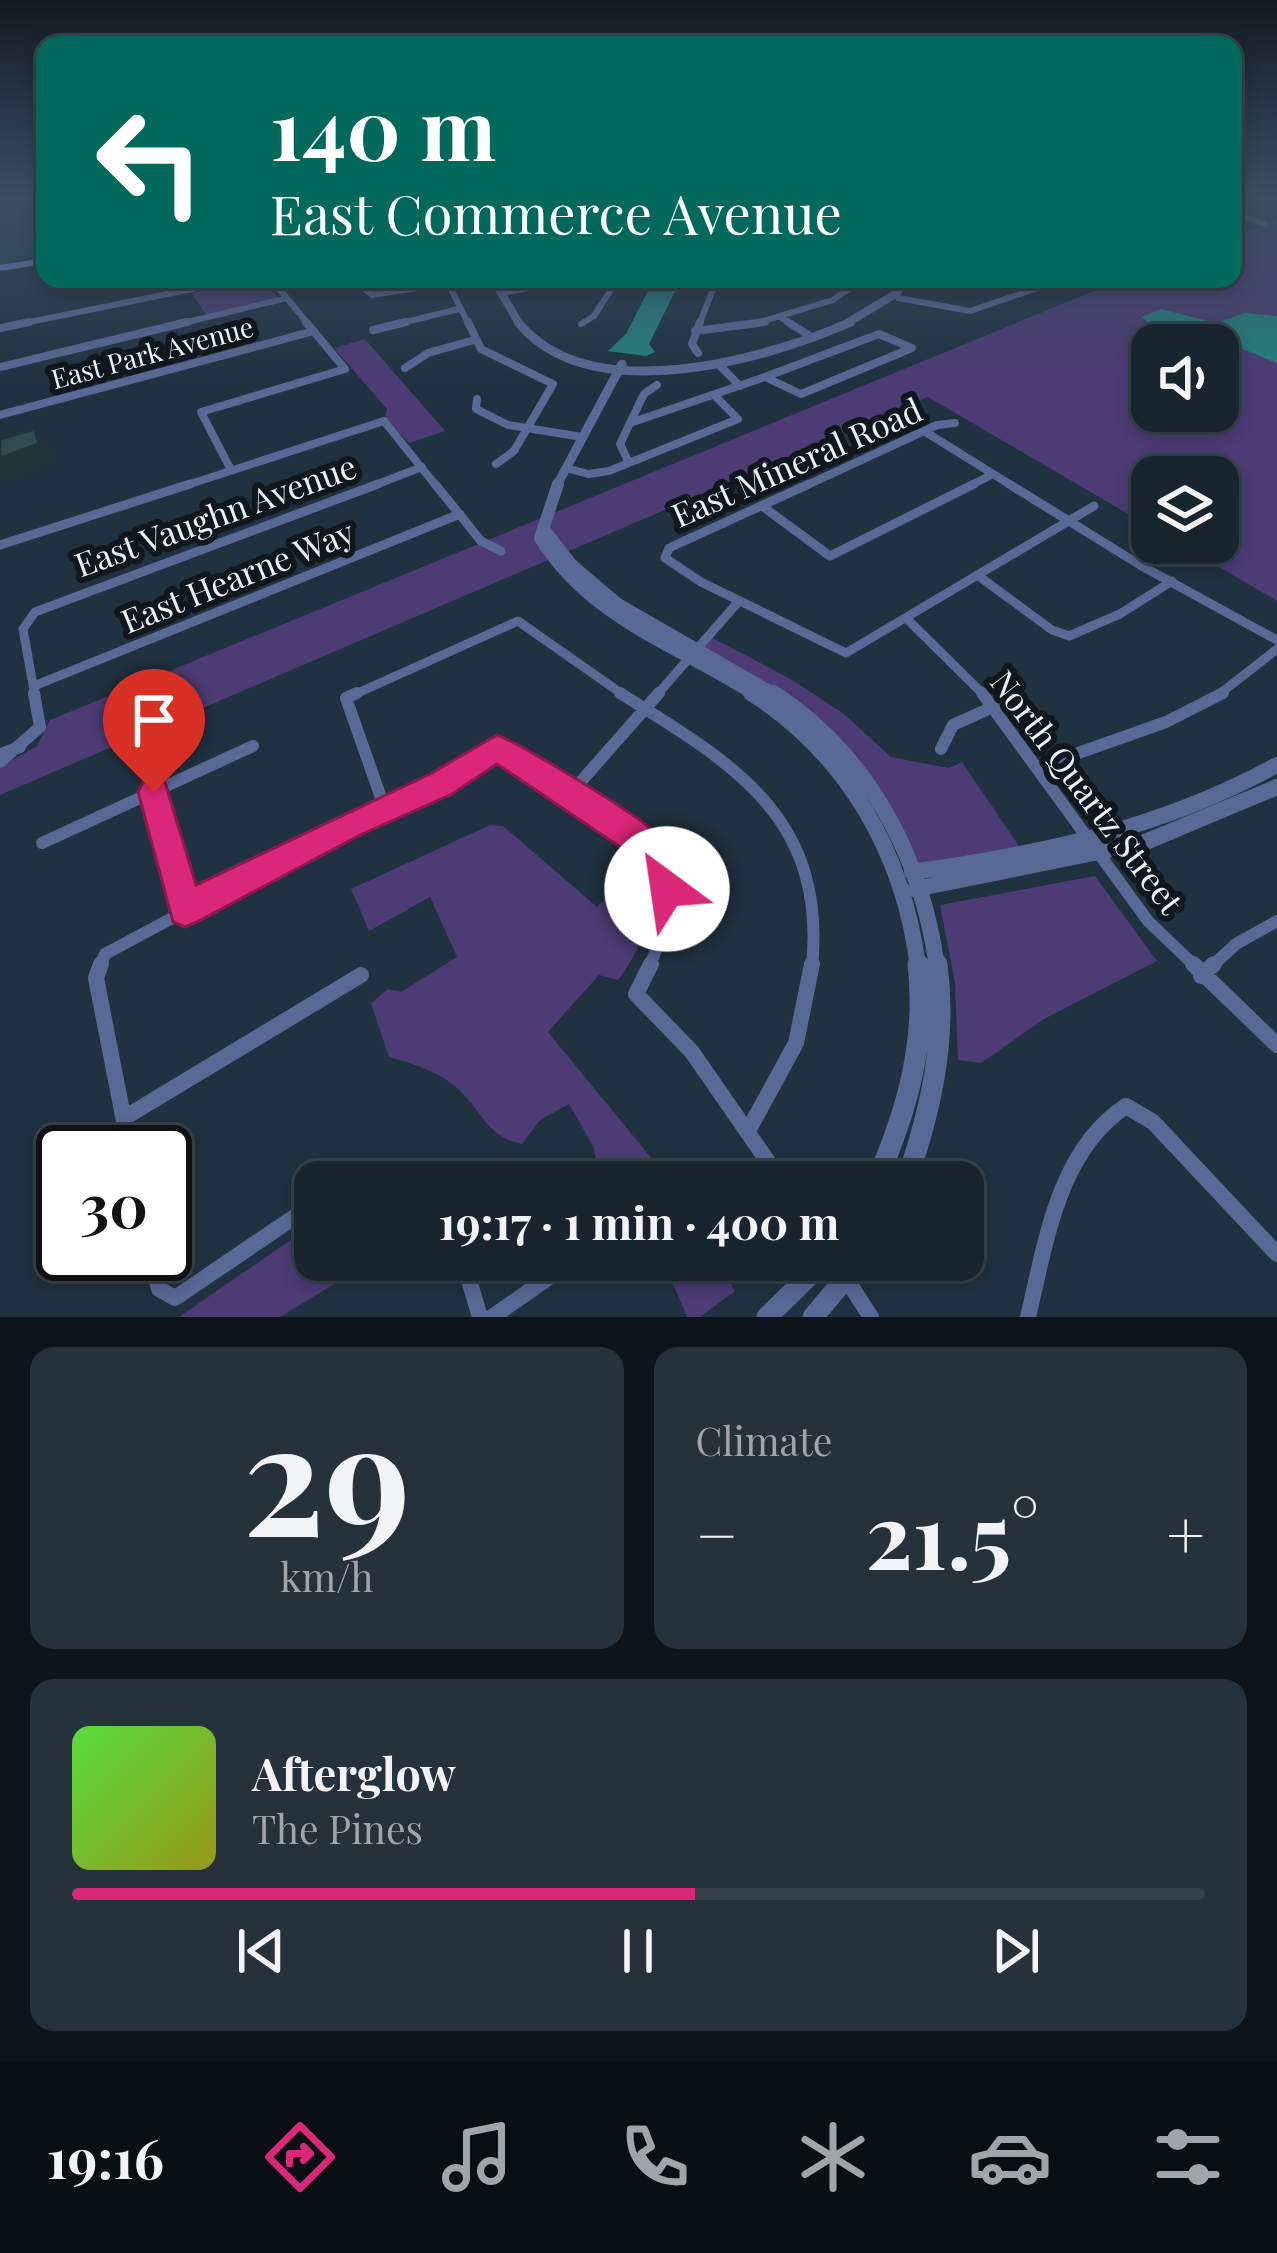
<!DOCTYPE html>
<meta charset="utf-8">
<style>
body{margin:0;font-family:"Playfair Display",serif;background:#25313b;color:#f1f3f6;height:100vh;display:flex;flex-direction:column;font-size:45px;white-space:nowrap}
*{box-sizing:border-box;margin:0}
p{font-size:39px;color:#9fa5aa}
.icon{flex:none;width:66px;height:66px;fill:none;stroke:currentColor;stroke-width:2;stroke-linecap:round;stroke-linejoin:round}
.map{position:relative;height:1317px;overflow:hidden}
.drawer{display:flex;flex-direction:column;gap:30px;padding:30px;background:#0d141a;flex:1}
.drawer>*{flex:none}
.hud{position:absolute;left:36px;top:36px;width:1206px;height:252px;border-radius:24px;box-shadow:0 6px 18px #0003,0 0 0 3px #36424b;background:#00695c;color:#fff;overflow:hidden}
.fabs{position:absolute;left:1131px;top:324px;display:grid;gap:24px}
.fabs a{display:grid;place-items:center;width:108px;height:108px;border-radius:24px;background:#18252f;box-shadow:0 6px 18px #0003,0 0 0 3px #36424b;font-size:60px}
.speed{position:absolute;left:36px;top:1125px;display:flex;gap:24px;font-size:60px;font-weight:700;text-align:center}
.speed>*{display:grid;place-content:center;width:156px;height:156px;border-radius:50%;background:#18252f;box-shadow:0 6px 18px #0003,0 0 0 3px #36424b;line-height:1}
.speed .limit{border:6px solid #111;border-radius:18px;background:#fff;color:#111}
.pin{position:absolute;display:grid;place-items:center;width:102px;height:102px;color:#fff;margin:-123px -51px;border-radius:50% 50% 50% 0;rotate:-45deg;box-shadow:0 0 12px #0007}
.pin .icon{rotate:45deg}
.me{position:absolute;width:132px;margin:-66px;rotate:329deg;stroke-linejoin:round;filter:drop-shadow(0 0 9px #0008)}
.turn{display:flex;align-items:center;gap:42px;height:252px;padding:0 36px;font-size:54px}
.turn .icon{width:156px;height:156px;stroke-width:2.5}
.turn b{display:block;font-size:84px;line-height:102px}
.big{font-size:90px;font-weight:700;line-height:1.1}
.drawer .tile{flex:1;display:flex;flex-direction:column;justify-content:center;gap:18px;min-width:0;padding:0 42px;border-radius:24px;background:#25313b}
.drawer .dial{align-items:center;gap:0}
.dial b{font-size:156px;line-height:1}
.song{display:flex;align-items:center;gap:36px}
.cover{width:144px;height:144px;border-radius:18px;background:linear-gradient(135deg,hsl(110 70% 55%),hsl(60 70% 35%))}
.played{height:12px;border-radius:6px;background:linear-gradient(90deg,#db2777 55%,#36424b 55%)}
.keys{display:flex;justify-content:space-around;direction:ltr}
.heat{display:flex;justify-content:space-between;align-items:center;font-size:66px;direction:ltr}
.drawer .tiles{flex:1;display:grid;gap:30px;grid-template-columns:1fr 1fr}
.tile:last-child{grid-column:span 2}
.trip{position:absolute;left:294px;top:1161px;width:690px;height:120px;border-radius:24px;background:#18252f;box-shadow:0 6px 18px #0003,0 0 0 3px #36424b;font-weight:700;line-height:120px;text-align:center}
.tabs{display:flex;height:192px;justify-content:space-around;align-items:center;background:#0a0f13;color:#9fa5aa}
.tabs .icon{width:84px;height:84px}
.tabs .active{color:#db2777}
.tabs b{font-size:54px;color:#f1f3f6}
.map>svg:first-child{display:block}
</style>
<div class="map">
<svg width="1277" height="1317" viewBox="0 0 1277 1317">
<rect width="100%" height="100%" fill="#20313f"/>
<path fill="#243c4e" d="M0 199H45V258L0 267Z"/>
<path fill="#4c3b74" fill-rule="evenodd" d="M1277 220V601L1178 543H1218V477H1152V528L928 397 0 795V767L37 746 50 720 1123 279H1233V238ZM1152 345H1218V411H1152Z
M252 279H264L277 297 206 315 192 293Z
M365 339 445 431 409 443 385 418 387 409 334 348Z
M709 636 794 681 844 714 891 757 949 768 962 762 1023 852 909 872 856 774 693 655Z
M490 825 503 826 597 907 633 867 642 874C646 920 647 943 618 980L599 975 548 1032 671 1182H602L593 1146 569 1104 540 1120 522 1144C490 1137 486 1119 465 1096 445 1073 417 1065 389 1057L371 1003 388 989 401 992 457 957 430 897 369 931 351 889Z
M1095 876 1157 961 1044 1019 981 1063 958 1060 955 983 940 905Z
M315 1223V1260H374L280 1317H179Z
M663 1260H717L735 1291 700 1317H687Z"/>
<path fill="#24827d" d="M654 279H681L649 344 655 352 646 356 608 351 626 334Z
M1161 309 1216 323 1245 313 1277 316V363L1233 345 1164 336 1142 317Z"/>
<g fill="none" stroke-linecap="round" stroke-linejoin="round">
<path stroke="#596996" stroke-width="6" d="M1233 213 1265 224
M271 279 309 325
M352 279 372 295 474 279
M446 279 469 325
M67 285 110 279
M501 293 569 281 614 284
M898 298 970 311 1064 279
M780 317 793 325
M581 324 594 316 616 282
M15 325 241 279
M175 325 287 298
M393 325 459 309
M699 325 717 279
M750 325 833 300 862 279"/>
<path stroke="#596996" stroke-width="8" d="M468 322 481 349 553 384 514 451 496 464
M788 322 810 336
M0 328 29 322
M373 330 406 322
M695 331 765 322
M879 334 912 348 801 394 765 377Z
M698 353 692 344 700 322
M720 366 740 386
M0 367 187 322
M405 368 428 353 474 340
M477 399 476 409 508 425 582 437
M0 415 314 331
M630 423 765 377
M924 431 1014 487
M629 463 620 444 644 394 657 385
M566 468 588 474 609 471 738 419 715 396
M231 470 201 412 345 369 306 322
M181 487 384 421 437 487
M370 487 422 467
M803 487 937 425 955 423
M968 487 993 474"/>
<path stroke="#596996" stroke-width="9" d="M435 484 481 541 501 551
M809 484 669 548 665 558 701 582 846 653 1094 506
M1009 484 1140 565 1277 640
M762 506 830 556 974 484
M0 545 190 484
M980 577 1052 630 1069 636 1120 614 1172 581
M907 619 985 696
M34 686 460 514
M35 696 23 629 35 612 378 484
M351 696 518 621 625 696
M656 696 739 601
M1217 696 1277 649"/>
<path stroke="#596996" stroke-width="12" d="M357 693 346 698 385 809
M620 693C731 763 827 815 812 967
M982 693 1148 921 1196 967
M941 749 953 725 995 706
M0 754 20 747
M0 762 40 727 34 693
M1039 767 1166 722 1223 693
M154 792 185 909
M569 795 659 693
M42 843 253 746
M100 967 105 954 318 840 441 784 497 748 644 844C672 886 670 922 649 967
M1211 967 1236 944 1277 921"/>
<path stroke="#596996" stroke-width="16" d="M101 964 96 978 130 1152
M651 964 636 994 692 1052 782 1182
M1193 964 1277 1045
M1201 976 1214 964
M124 1118 361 975
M748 1131 796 1043 812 964
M350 1182 389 1174 418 1182
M150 1254 159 1289 175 1298 315 1203
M463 1260 480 1317
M834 1260 871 1317
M492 1317 574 1260
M1028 1317C1046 1242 1058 1151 1126 1106L1153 1122 1277 1254"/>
<path stroke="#596996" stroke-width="8" d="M493 279 520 325
M844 325 897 293 905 279"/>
<path stroke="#596996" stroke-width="9" d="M518 322C589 410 765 360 851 322
M556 487 622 364"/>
<path stroke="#596996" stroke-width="12" d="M558 484 540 538C592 621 677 645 756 696
M543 528 571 564 618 604 778 696"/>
<path stroke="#596996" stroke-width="16" d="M751 693C848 755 904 854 918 967
M773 693C868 754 922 857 937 967
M912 872C1041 854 1162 828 1277 765
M915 889 1143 843 1277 787"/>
<path stroke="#596996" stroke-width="21" d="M876 1182C907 1111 927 1042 918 964
M906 1182C931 1110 947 1040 937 964
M767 1317 825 1260
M813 1317 861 1260"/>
<path fill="#7088d0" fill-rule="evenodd" d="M45 258V264L0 271V265Z"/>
</g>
<path fill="#223439" d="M35 429 49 447 52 463 0 481V458Z"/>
<path fill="#304b51" stroke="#223439" stroke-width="3" d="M35 429 39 444 0 458V439Z"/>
<linearGradient id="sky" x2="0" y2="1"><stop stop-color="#121b23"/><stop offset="0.52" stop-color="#3c4e63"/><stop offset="1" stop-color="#3c4e63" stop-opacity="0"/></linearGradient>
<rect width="1277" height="383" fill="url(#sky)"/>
<path fill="#db2777" stroke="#8e194d" stroke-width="3" d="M497 735C522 744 638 815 657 834 673 851 688 878 679 901L667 906 654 901 632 855 497 764 452 794 360 835 197 922 185 927 173 922 138 792 143 782H165L196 885 430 774Z"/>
<g text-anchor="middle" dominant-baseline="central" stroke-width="12" stroke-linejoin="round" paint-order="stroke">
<g font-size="27" fill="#e7f2fb" stroke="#10181e">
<text transform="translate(152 352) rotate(-15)">East Park Avenue</text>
</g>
<g font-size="33" fill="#e7f2fb" stroke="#10181e">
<text transform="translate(796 461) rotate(-24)">East Mineral Road</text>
<text transform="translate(215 514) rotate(-20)">East Vaughn Avenue</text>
<text transform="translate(237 575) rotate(-22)">East Hearne Way</text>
<text transform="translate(1088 791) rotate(53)">North Quartz Street</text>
</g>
</g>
</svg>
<div class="fabs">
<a><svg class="icon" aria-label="sound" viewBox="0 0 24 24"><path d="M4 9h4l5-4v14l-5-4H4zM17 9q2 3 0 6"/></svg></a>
<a><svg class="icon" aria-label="layers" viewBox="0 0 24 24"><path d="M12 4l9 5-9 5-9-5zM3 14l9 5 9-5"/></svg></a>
</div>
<div class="speed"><div class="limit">30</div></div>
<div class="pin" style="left:154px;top:792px;background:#d93025"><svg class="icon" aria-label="arrive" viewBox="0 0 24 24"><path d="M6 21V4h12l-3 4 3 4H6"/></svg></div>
<svg class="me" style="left:667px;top:889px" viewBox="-20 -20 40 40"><circle r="19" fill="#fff"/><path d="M0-13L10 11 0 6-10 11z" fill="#db2777"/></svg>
<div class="trip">19:17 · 1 min · 400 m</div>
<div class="hud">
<div class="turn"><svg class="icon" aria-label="left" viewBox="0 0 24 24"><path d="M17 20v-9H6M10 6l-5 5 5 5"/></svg><div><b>140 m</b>East Commerce Avenue</div></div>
</div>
</div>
<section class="drawer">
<div class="tiles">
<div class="tile dial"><b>29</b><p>km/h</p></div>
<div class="tile"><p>Climate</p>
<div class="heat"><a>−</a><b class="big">21.5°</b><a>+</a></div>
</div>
<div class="tile">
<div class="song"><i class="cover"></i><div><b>Afterglow</b><p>The Pines</p></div></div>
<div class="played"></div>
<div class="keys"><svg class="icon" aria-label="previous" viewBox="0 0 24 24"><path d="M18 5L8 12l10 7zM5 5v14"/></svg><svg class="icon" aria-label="pause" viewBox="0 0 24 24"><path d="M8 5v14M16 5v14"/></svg><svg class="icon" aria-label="next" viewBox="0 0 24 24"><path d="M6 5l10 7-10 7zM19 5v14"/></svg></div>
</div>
</div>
</section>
<nav class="tabs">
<b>19:16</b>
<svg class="icon active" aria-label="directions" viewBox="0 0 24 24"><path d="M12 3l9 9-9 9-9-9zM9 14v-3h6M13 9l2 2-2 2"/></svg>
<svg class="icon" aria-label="music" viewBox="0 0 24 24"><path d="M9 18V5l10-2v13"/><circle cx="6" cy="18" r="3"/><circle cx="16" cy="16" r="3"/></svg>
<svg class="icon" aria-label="phone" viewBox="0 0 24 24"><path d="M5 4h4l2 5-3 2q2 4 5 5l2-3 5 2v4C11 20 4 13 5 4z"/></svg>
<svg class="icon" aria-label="climate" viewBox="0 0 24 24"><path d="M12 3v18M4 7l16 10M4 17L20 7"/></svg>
<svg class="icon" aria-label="car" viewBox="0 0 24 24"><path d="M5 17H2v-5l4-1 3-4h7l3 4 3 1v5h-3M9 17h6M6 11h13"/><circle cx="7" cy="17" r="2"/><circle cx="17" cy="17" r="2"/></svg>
<svg class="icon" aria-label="filters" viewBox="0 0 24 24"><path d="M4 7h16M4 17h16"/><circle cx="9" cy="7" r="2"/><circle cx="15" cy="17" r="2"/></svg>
</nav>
